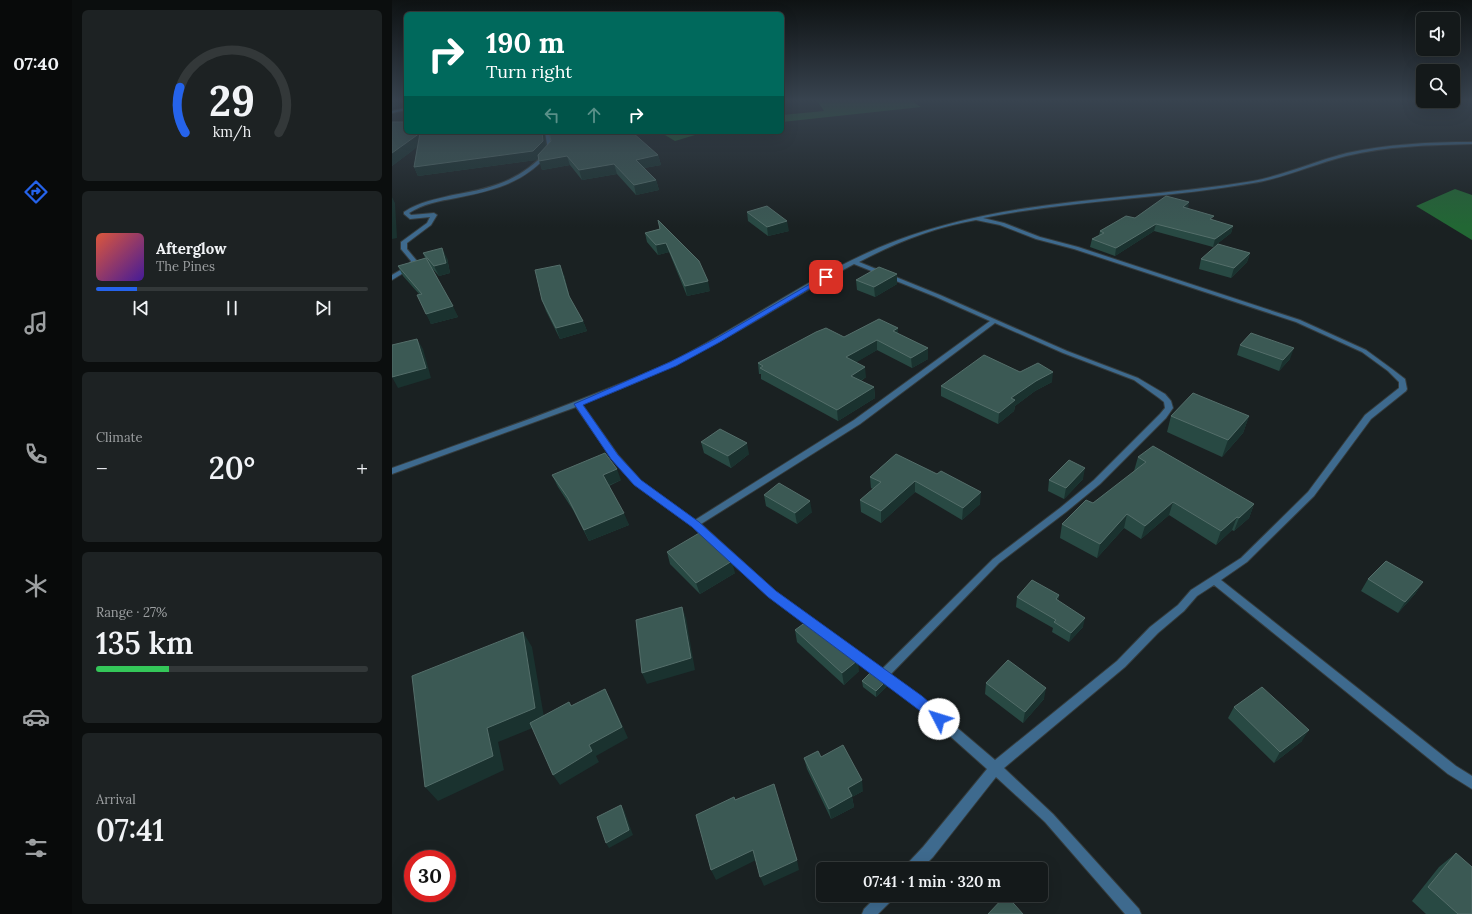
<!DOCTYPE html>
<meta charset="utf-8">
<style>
body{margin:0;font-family:Lora,serif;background:#1d2223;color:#f1f3f6;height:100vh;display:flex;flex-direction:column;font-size:15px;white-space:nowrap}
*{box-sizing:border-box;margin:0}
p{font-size:13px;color:#9da0a2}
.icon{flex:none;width:22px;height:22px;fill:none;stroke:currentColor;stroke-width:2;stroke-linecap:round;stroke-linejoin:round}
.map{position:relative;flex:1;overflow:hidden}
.drawer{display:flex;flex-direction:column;gap:10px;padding:10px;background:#0b0e0e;width:320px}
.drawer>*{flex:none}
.top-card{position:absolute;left:12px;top:12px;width:380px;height:122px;border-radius:6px;box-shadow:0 4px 16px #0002,0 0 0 1px #333839;background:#00695c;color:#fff;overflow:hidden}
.controls{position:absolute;left:1024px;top:12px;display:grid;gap:8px}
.controls a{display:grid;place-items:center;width:44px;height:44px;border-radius:6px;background:#14191a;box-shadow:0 4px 16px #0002,0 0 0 1px #333839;font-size:20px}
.speed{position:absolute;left:12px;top:850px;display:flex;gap:8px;font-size:20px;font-weight:700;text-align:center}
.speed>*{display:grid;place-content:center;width:52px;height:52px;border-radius:50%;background:#14191a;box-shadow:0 4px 16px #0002,0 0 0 1px #333839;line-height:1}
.speed .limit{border:6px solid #d22;background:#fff;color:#111}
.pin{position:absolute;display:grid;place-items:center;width:34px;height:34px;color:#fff;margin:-17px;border-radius:8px;box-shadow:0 2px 6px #0006}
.me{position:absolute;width:44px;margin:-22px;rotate:310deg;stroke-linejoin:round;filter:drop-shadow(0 0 3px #0008)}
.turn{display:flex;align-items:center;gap:14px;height:84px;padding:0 16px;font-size:18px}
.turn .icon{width:52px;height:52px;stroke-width:2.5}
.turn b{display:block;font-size:28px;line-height:34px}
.lanes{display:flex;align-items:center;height:38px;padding:0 16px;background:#0003;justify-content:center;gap:20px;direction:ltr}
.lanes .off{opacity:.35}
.big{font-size:30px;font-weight:600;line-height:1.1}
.drawer .card{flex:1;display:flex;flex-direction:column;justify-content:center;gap:6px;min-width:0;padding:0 14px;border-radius:6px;background:#1d2223}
.drawer .dial{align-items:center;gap:0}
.dial svg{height:104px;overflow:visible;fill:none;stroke:#333839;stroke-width:7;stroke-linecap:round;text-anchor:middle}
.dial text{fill:#f1f3f6;stroke:none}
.song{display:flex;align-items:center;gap:12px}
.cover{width:48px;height:48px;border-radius:6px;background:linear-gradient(135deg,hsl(10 70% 55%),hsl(260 70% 35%))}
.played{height:4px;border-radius:2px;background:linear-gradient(90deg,#2563eb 15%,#333839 15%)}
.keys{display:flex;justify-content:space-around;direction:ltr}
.heat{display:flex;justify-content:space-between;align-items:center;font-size:22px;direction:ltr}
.charge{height:6px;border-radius:3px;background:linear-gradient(90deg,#34c759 27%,#333839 0)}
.trip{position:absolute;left:424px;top:862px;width:232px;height:40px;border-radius:6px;background:#14191a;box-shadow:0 4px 16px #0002,0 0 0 1px #333839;font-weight:600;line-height:40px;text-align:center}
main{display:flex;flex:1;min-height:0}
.menu{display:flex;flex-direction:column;width:72px;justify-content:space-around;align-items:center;background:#080a0a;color:#9da0a2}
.menu .icon{width:28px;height:28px}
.menu .on{color:#2563eb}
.menu b{font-size:18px;color:#f1f3f6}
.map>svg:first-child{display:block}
</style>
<main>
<nav class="menu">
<b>07:40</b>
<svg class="icon on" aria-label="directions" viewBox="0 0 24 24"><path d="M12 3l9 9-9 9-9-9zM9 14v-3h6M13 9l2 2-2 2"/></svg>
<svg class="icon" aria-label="music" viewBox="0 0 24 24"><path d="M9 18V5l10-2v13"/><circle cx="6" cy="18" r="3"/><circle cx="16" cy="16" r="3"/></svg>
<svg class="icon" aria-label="phone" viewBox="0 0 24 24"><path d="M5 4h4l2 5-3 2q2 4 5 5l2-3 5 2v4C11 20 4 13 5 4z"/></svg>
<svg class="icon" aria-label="climate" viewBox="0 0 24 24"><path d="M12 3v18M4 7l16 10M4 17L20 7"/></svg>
<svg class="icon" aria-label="car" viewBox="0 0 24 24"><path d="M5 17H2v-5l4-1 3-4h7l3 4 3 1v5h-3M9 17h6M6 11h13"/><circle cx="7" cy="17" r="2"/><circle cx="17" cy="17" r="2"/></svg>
<svg class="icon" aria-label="filters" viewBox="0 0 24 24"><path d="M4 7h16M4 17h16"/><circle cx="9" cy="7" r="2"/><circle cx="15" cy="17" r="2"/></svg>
</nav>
<section class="drawer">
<div class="card dial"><svg viewBox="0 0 100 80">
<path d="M14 69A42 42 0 1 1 86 69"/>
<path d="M14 69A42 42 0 0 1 10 34" stroke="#2563eb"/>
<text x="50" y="56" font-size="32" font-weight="700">29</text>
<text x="50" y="72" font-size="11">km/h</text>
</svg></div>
<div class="card">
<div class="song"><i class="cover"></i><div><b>Afterglow</b><p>The Pines</p></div></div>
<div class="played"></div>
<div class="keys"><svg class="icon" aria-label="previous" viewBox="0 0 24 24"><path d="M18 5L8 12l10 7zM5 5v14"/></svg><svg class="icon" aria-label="pause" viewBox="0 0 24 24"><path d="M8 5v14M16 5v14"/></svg><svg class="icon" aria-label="next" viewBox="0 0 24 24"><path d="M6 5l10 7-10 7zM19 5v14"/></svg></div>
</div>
<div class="card"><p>Climate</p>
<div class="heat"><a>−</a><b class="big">20°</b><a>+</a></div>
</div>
<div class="card"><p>Range · 27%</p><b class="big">135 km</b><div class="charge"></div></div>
<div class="card"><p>Arrival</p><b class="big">07:41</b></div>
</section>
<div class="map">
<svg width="1080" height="914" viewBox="0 0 1080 914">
<rect width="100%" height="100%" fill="#1a2122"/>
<path fill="#226734" d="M424 99H516L529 107 390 122V115L432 111Z
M268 132H313L283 141Z
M1063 189 1080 195V240L1024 206Z"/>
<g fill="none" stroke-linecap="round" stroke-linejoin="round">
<g stroke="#353c3d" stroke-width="2">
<path id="street" d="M14 108V110L0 113V111Z
M153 132H157L160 150C134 183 103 190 64 198 47 201 31 204 17 213L19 215 42 213 45 215 39 225 15 243V249L25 261 21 267 0 280V275L17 265 19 261 9 249V242L35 223 38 217 18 219 12 214V212C27 202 44 199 61 195 101 188 128 181 156 150Z
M1080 142V144C1038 145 995 146 954 156 922 164 893 178 861 183 771 199 680 200 591 218L612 223 648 237 686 247 908 320 974 350 1000 369 1013 379 1015 389 1014 391 979 419 922 496 855 562 829 580 1064 766 1080 776V789L1056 774 822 585 805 596 792 611 766 633 733 667 612 768 661 814 747 909 749 914H733L653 822 604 777 541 857 529 869H513L515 864 531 847 595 769 521 703 377 597 300 526 243 485 220 459 184 407 0 474V468C70 443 141 419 210 391 233 382 256 373 279 362 355 324 426 270 506 240 620 197 742 201 861 181 893 175 923 161 955 153 996 144 1038 142 1080 142ZM584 220 608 225 644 239 682 249 904 322 970 352 996 371 1007 382V388L973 415 916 492 849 558 799 590 786 605 758 627 725 661 603 760 529 697 498 675 607 563 674 512 708 484 774 418 781 408 779 401 773 394 746 378 675 351 548 295 467 262C503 243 543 227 584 220ZM462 264 544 297 598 321 462 420 303 520 249 481 226 455 190 404C233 387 276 370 317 347 366 321 413 290 462 264ZM603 323 671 353 742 380 767 398 772 402 773 408 768 414 702 480 668 508 601 559 490 669 383 591 309 524 468 424Z
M486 895H502L500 900 486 914H470L472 909Z"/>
</g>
<use href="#street" fill="#3e6a8e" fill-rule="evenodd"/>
</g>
<path fill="#284943" d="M0 122 152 132 154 146 266 155 269 165 252 168 264 180 267 190 244 195 225 174 190 180 178 165 150 170 147 157 144 160 26 176 22 167 25 147 0 166Z
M796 209 821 220 841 226 839 233 821 247 762 231 723 256 698 247 700 239 707 235 708 231 743 218Z
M355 212 397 231 376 236 356 221Z
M268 229 318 291 295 296 277 252 266 255 255 242 253 233Z
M31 253 55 258 58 273 47 276 40 268 66 317 39 324 27 294 11 276 6 266 33 258Z
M858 253 855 262 839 278 807 269 809 259Z
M172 275 178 298 191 321 195 331 168 339 154 311 150 300Z
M464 280 505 284 483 297 465 290Z
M506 328V334L536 348V359L520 368 485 350 464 362 474 377 469 381 482 387 483 398 446 421 369 379V374H367L366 363 452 337Z
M848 345 898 359 887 371 845 355Z
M628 372 660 382 643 391 623 406 622 411 606 424 549 396V386Z
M779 416H857L851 433 830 457 775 432Z
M309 442 357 454 339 468 312 453Z
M504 454 588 504 570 520 523 492 489 523 469 512 468 500 481 489 479 488 478 477Z
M746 457 862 504 857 518 842 531 840 530 824 545 777 515 749 539 732 528 705 558 668 538 670 524 701 503 743 471H742Z
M160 475 229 480 217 486 237 525 197 541 181 510 166 487Z
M691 479 672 499 656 491 657 480Z
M372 495 420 512 405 524 374 506Z
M275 552 343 573 308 594 278 564Z
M976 579 1031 582 1023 594 1006 613 969 591Z
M667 595 666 601 691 627 677 642 660 632 661 628 624 607 625 597Z
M403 630 467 671 452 685 405 642Z
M495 680V686L484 697 471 687 470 681Z
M594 683 652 699 631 723 593 694Z
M842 707 910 741 882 763 836 718Z
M429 757 471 791 460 797 462 807 439 819 415 769 412 758Z
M1064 853 1080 914H1034L1020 901 1047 867Z"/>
<path fill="#1a322f" d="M0 99H14V101L0 108Z
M150 132H152L154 149 144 160 26 176 22 167Z
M28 133 32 142 0 166V153Z
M266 155 269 165 246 169 244 160Z
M175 156 178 165 150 170 147 161Z
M222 164 225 174 190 180 187 170Z
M264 180 267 190 244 195 242 185Z
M0 197 3 203 5 238 0 239Z
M797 202 796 210 791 207Z
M395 221 397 231 376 236 375 227Z
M764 224 762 231 723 256 724 248Z
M841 226 839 233 821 247 823 239Z
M274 243 277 252 266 255 264 245Z
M50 248 55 258 58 273 47 276 42 266Z
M858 253 855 262 839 278 842 268Z
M168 265 172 275 180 306 177 296Z
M505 274V284L483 297 482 287Z
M316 281 318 291 295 296 293 286Z
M61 306 66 317 39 324 34 314Z
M191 321 195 331 168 339 164 328Z
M506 328V339L501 331Z
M25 339 31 349 39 378 6 388 0 377Z
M485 340V350L455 368 454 357Z
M536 348V359L520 368 519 358Z
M902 348 898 359 887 371 891 360Z
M473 367 474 377 460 386 459 376Z
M661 372 660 382 643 391 623 406 622 411 606 424 607 413 619 398 644 381Z
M482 387 483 398 446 421 445 410Z
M857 416 851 433 830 457 836 440Z
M355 443 357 454 339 468 336 456Z
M693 468 691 479 672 499 674 488Z
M225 469 229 480 215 486 211 475Z
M523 481V492L489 523V511Z
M589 492 588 504 570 520 571 508Z
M418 501 420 512 405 524 403 513Z
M781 502 777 515 749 539 753 526Z
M862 504 857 518 842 531 847 518Z
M232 513 237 525 197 541 192 530Z
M735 514 732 528 705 558 708 544Z
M845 517 840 530 824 545 829 531Z
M340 561 343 573 308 594 304 583Z
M1031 582 1023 594 1006 613 1013 602Z
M667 595 665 604 664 599Z
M290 607 294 618 303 670 255 684 250 673Z
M693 618 691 627 677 642 679 633Z
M131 632 140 647 153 723 106 742 112 770 46 801 33 787Z
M466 660 467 671 452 685 450 673Z
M495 680V686L484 697V691Z
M654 688 652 699 631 723 633 712Z
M213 689 219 700 236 738 204 756 207 762 168 785 161 775 197 745Z
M917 730 910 741 882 763 888 752Z
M470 780 471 791 460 797 462 807 439 819 437 809 456 788Z
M229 805 232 810 241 835 217 848 214 843Z
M361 850 364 860 324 880 319 870Z
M405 860 407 870 372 886 368 877Z"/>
<path fill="#3b5954" stroke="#546e6a" d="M0 122H14V132H150L151 141 141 151 22 167 28 133 0 153Z
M157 132H240L266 155 244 160 264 180 242 185 222 164 187 170 175 156 147 161 146 155 159 141Z
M774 196 797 202 791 207 822 216 818 219 841 226 823 239 764 224 724 248 700 239 712 233 708 231 734 216 743 218Z
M375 206 395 221 375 227 355 212Z
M266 220 307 261 316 281 293 286 274 243 264 245 253 233 268 229Z
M826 244 858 253 842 268 809 259Z
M50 248 54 263 42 266 31 253Z
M34 258 61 306 34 314 25 295 30 294 6 266Z
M168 265 177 296 191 321 164 328 150 300 143 270Z
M487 267 505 274 482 287 464 280Z
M487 319 506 328 501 331 536 348 519 358 485 340 454 357 473 367 459 376 482 387 445 410 368 368 371 366 366 363 424 332 434 328 452 337Z
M859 333 902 348 891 360 848 345Z
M25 339 34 368 0 377V345Z
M592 355 628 372 646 363 661 372 644 381 619 398 623 400 607 413 549 386Z
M801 393 857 416 836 440 779 416Z
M328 429 355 443 336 456 309 442Z
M761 446 862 504 847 518 845 517 829 531 781 502 753 526 735 514 708 544 670 524 694 500 701 503 754 462 746 457Z
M213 453 225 469 211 475 232 513 192 530 176 498 160 475Z
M504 454 545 474 549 471 589 492 571 508 523 481 489 511 468 500 489 482 478 477Z
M677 460 693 468 674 488 657 480Z
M387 483 418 501 403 513 372 495Z
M309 532 340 561 304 583 275 552Z
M994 561 1031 582 1013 602 976 579Z
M640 580 667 595 664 599 693 618 679 633 662 622 664 620 625 597Z
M290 607 299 658 250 673 244 620Z
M418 619 466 660 450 673 403 630Z
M131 632 143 708 95 728 101 756 33 787 20 676Z
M616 660 654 688 633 712 594 683Z
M481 670 495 680 484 691 470 681Z
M870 687 917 730 888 752 842 707Z
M213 689 230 727 197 745 200 751 161 775 138 723 177 702 179 706Z
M451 745 470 780 456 788 460 796 437 809 412 758 426 751 429 757Z
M382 784 405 860 368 877 361 850 319 870 304 815 342 797 343 800Z
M229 805 237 830 214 843 205 817Z
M1064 853 1080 867V914H1066L1036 887Z
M614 895 631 914H596Z"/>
<linearGradient id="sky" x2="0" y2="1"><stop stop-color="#0e1213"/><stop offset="0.44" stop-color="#38434f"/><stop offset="1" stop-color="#38434f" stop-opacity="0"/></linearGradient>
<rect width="1080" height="227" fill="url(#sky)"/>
<path fill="#2563eb" stroke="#184099" d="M432 276 437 277 328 342 284 366 191 405 226 455 249 480 307 522 384 591 530 696 552 715 554 719 552 723 547 725 376 597 300 527 242 485 219 459 182 404 278 362 323 339Z"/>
</svg>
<div class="controls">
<a><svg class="icon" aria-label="sound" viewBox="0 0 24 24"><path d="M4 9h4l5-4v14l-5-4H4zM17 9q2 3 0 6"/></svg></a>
<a><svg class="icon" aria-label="search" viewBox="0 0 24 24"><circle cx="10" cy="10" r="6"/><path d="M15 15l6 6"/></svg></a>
</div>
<div class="speed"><div class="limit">30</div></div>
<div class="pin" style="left:434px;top:277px;background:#d93025"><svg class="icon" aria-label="arrive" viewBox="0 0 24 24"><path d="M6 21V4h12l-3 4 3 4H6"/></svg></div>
<svg class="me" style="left:547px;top:719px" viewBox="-20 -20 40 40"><circle r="19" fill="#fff"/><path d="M0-13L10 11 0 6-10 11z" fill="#2563eb"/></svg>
<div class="trip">07:41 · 1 min · 320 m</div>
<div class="top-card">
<div class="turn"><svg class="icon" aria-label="right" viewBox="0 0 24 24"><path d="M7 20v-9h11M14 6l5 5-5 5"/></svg><div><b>190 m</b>Turn right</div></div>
<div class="lanes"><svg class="icon off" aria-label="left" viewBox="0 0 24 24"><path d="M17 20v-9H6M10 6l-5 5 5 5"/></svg><svg class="icon off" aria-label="ahead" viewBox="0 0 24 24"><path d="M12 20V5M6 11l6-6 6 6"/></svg><svg class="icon" aria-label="right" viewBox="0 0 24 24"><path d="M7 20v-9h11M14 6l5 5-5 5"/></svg></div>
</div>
</div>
</main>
